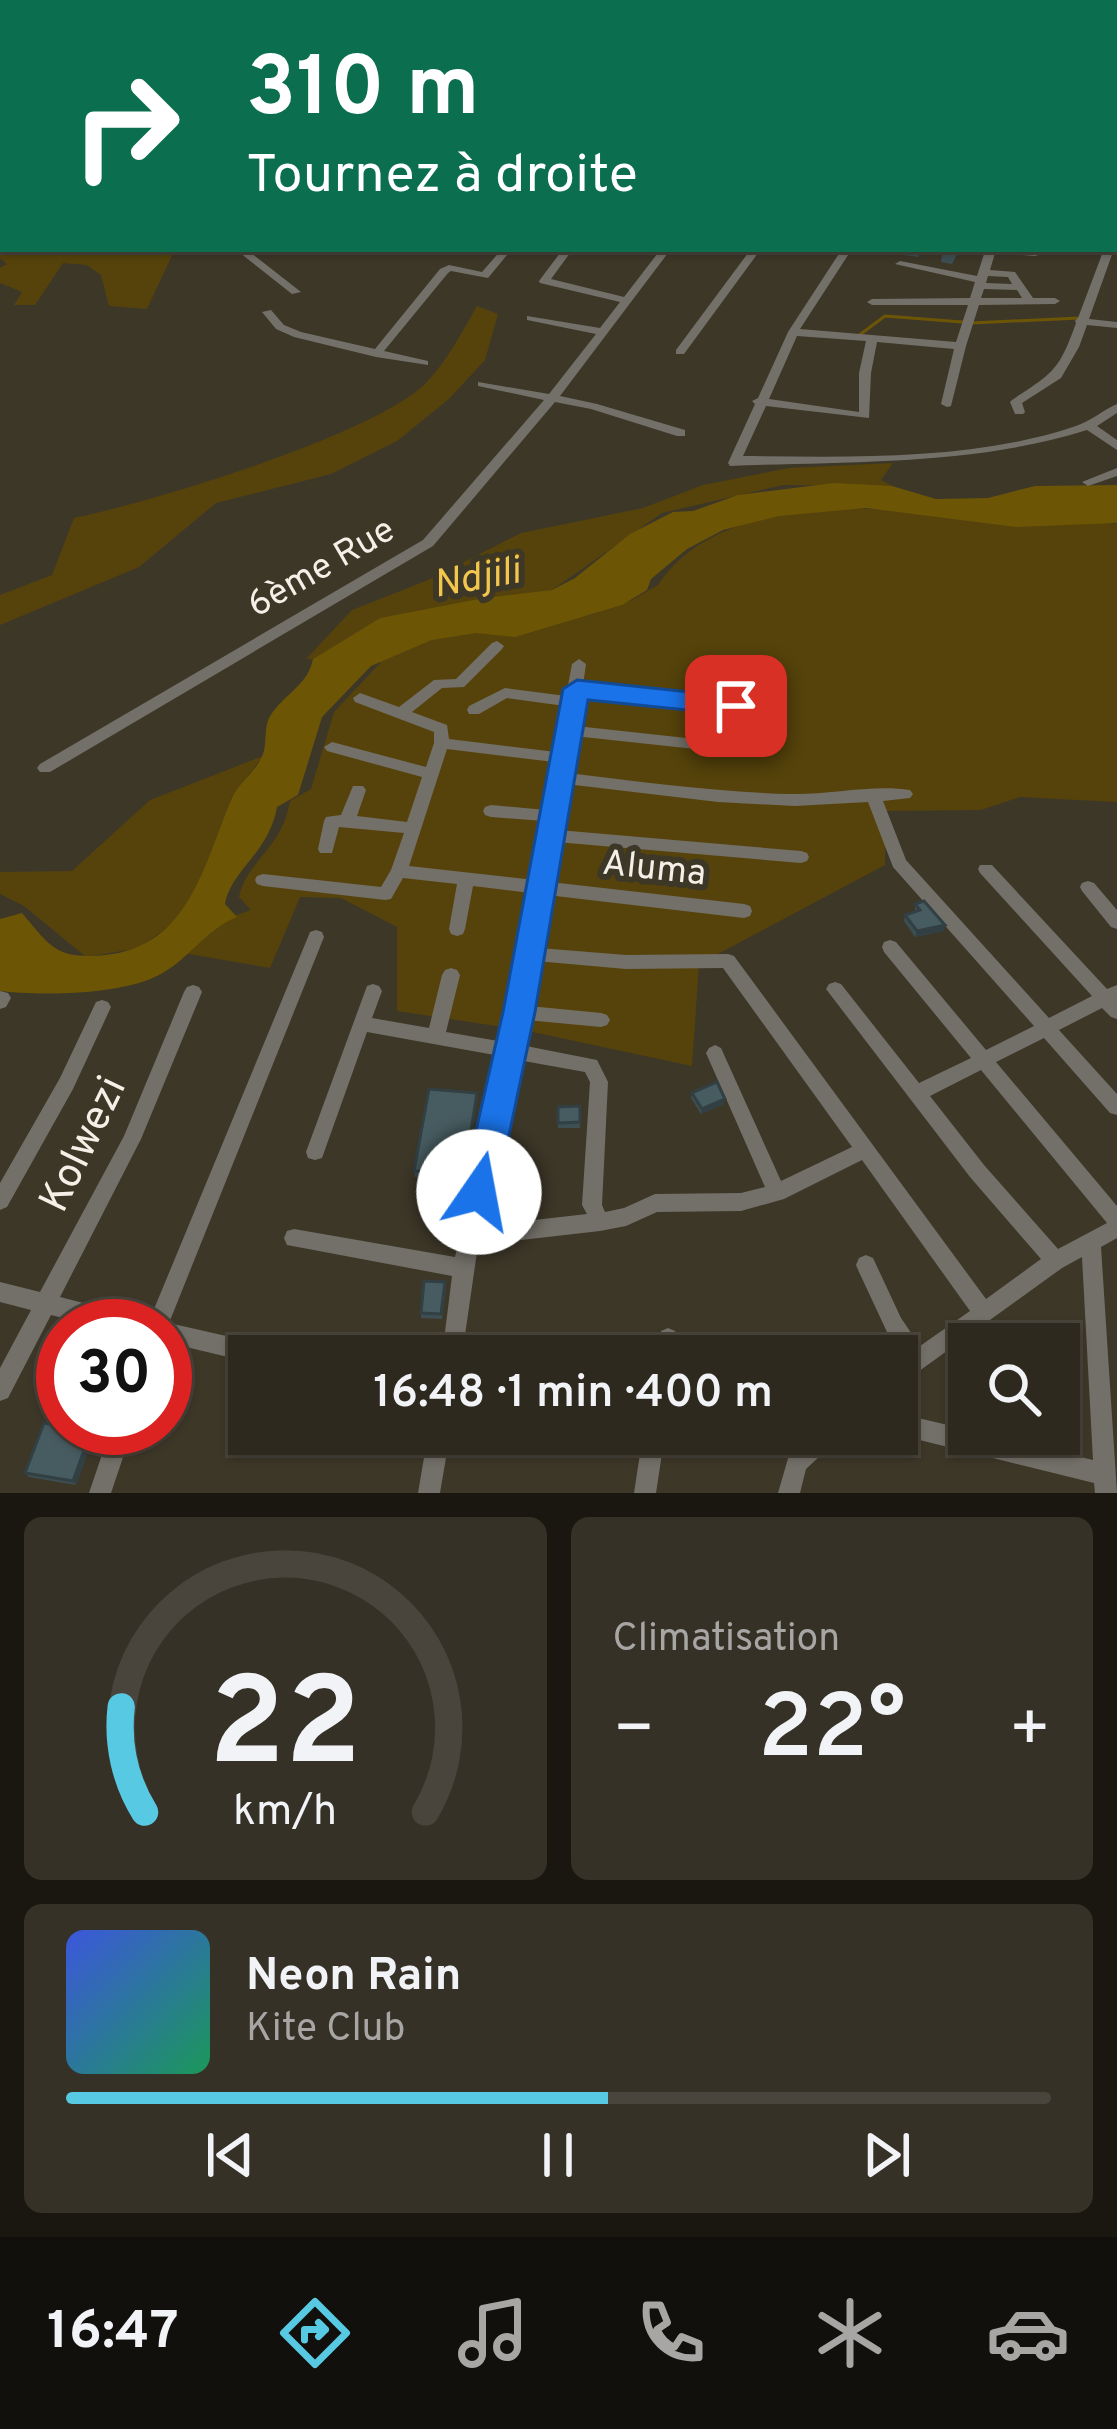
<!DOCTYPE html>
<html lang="fr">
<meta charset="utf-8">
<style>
body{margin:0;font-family:Overpass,sans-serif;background:#363127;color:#f1f3f6;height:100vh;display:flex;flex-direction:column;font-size:45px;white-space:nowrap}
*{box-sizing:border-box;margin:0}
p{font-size:39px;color:#a7a6a4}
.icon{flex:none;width:66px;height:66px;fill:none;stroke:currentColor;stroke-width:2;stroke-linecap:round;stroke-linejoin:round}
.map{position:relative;height:1493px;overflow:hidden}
.panel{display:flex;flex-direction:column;gap:24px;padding:24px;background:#191710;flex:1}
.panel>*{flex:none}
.hud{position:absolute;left:0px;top:0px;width:1119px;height:252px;box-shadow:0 3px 9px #0004,0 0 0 3px #49453c;background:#0b6e4f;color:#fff;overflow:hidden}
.controls{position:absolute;left:948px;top:1323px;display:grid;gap:24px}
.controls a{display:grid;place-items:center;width:132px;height:132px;border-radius:0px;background:#2e291e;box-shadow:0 3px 9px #0004,0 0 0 3px #49453c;font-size:60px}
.speed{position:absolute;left:36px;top:1299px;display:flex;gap:24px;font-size:60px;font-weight:700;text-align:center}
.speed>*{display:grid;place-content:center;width:156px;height:156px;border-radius:50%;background:#2e291e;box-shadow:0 3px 9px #0004,0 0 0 3px #49453c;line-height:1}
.speed .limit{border:18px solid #d22;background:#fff;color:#111}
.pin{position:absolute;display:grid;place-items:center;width:102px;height:102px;color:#fff;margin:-51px;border-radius:24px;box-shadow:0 6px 18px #0006}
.me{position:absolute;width:132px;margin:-66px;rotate:12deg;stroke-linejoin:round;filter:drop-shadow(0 0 9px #0008)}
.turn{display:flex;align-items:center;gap:42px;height:252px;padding:0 48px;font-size:54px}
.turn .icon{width:156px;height:156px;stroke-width:2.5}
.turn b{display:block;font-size:84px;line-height:102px}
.big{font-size:90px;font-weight:600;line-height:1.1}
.panel .tile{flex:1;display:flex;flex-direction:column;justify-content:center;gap:18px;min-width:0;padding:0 42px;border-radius:18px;background:#363127}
.panel .dial{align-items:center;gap:0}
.dial svg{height:312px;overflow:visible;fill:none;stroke:#49453c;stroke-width:7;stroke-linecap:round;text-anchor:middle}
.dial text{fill:#f1f3f6;stroke:none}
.song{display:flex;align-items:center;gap:36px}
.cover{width:144px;height:144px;border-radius:18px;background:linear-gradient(135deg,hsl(230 70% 55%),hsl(150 70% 35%))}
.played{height:12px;border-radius:6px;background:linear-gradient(90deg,#58c9e3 55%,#49453c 55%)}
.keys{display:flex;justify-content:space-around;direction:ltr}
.heat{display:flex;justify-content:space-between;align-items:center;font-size:66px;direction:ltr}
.panel .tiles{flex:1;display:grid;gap:24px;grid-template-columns:1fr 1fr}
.tile:last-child{grid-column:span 2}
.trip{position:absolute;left:228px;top:1335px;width:690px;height:120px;border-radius:0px;background:#2e291e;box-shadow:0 3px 9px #0004,0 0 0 3px #49453c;font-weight:600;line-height:120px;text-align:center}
.menu{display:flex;height:192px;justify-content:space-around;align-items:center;background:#12100c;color:#a7a6a4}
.menu .icon{width:84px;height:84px}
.menu .active{color:#58c9e3}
.menu b{font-size:54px;color:#f1f3f6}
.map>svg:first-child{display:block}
</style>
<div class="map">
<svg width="1117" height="1493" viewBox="0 0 1117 1493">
<rect width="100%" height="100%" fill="#3d3728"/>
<path fill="#56430b" d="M3 245V249H175L147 309 109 306 101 275 87 265 63 263 35 305H14L22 292 0 283V268L7 264 0 258Z
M477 306 498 314 485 360 449 399 397 441 331 474 216 503 139 567 0 625V595L52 575 74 518C151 502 374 435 426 383 447 361 462 332 477 306Z
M893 463 881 480 892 486 783 485 662 513 552 590 380 618 313 659H306L352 610 428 580 521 533 643 508 703 485 789 468Z
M838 507 1117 524V802L1020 797 981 810 886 811 885 865 699 964 692 1066 523 1030 397 1011V927L341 898 300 897 270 968 183 953 222 920 251 910 239 897C246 862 283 847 290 801L311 789 334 712 382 661 444 635 590 615 632 600 658 585C695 528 769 513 838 507Z
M263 756 232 797 198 887 175 921 140 948 86 957 24 906 0 894V872L72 871 150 800Z"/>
<path fill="#6d5506" d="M834 483 892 486 936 499 988 498 1035 486 1117 485V523L1016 527 866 508 779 516 723 530 687 549 651 579 647 590 622 605 515 637 476 633 432 640 371 666 322 717 298 795 277 807C269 853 231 870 225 904L237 917C205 930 190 958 161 974 124 995 41 996 0 991V919L22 913C50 946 56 960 105 955 189 947 204 864 231 800 238 783 257 771 263 754 267 743 264 728 269 718 282 695 308 686 313 659L380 618 484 598 552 590 575 578 630 534 673 512 693 511 738 495Z"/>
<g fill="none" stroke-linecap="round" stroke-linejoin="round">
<path stroke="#6d5506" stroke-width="3" d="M971 323 1080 318
M858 336 885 316 962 322"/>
<path fill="#737069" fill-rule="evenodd" d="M24 0H32V3H24Z
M57 0H65L63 3H55Z
M95 0H105L101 3H91Z
M129 0H138L134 3H125Z
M197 0H206L203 3H194Z
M262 0H271L267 3H258Z
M328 0H337L334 3H325Z
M446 0H454L451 3H443Z
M508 0H516L513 3H505Z
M553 0H561L558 3H550Z
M608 0H616L613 3H605Z
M678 0H686L683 3H675Z
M691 0H711L720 3H700Z
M742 0H750L749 3H741Z
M832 0H840L838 3H830Z
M899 0H907L905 3H897Z
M991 0H999L997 3H989Z
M1055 0H1063L1062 3H1054Z
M0 26H3V30H0Z
M0 43H3V49H0Z
M1116 60H1117V64H1116Z
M3 93V101L0 102V94Z
M1116 112H1117V118H1116Z
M3 146V152L0 153V147Z
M0 164H3V170H0Z
M1116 229H1117L1116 237Z
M235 249H246L301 292 292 294Z
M502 249H512L488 278 451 271 448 273 384 351 428 361V365L376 357 294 337 276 329 262 312 271 310 284 325 301 332 375 349 440 269 449 265 482 272Z
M563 249H573L551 279 624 297 661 249H671L560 396 597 404 685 430V436H677L591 409 555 402 433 546 50 772H40L37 768 40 764 423 540 544 400 478 386V382L549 394 596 334 527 320V316L600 328 620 302 540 283 539 281Z
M751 249H761L684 354H676V350Z
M842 249H852L800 329 956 342 968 305H872L867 302 872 299 970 298 975 282 895 264 900 261 977 276 985 251 983 249H1059L1035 256 995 253 990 270 1015 272 1033 298H1055L1060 301 1055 304 979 305 966 346 951 406 947 407 941 404 954 349 877 342 871 373 869 418 766 406 743 456C851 457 973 461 1076 426 1091 421 1103 410 1117 404V413L1097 426 1117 440V450L1087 430C972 466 848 461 730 466L728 463 755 404 752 401 758 398 788 332ZM988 276 1008 277 1012 284 986 283ZM984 289 1017 290 1022 298H981ZM797 336 866 341 859 373V412L769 399Z
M1104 249H1114L1089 319 1117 322V328L1087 325 1079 347 1061 378 1022 403 1025 412 1023 414H1015L1010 402 1012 400C1053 373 1059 371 1076 323L1075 321 1078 318Z
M1117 468V476L1088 486 1082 482Z
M497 641 504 646 502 649 464 687 442 688 412 712 447 725 449 739 556 752 565 706 507 698 479 714H469L467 710 469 706 505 688 566 696 572 664 579 659 586 664 583 685 741 702 743 706 741 710 736 711 581 694 576 726 723 742 731 747 723 752 574 736 568 773C642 782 716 792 790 794 830 795 872 784 910 790L913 794 910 798 883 801 906 860 1049 1018 1092 996 980 873 978 869 980 865H992L1107 989 1117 985V1019L1111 1017 1102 1008 1059 1030 1117 1094V1115L1110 1113 1044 1038 996 1062 1117 1206V1238L1101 1247 1117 1493H1095L1094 1483 895 1434H897V1413L969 1430V1434H984L1093 1460 1082 1257 1062 1268 897 1387V1363L904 1358 887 1332 859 1272 856 1265 859 1258 866 1255 873 1258 901 1318 920 1346 970 1311 862 1160 784 1199 741 1211 657 1212 626 1226 600 1231 478 1245 462 1356H442L452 1276 287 1245 284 1238 287 1231 294 1229 455 1257 500 1056 367 1032 322 1158 315 1160 308 1158 306 1152 367 986 373 984 379 986 382 991 372 1018 429 1028 442 975 445 970 451 968 457 970 460 975 446 1032 504 1042 531 893 473 886 465 929 463 934 457 936 451 934 449 929 457 884 403 878 391 899 385 900 263 886 257 884 255 880 257 876 263 874 381 887 391 870 404 833 339 827 332 853H320L318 849 324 821 326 817 341 815 353 786H363L366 790 357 816 407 822 422 777 327 751 324 747 332 742 426 767 434 743V732L355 702 353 698 360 693 399 707 434 680 456 679 492 643ZM447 749 554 762 546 810 491 805 485 807 483 811 485 815 491 817 544 821 534 880 409 866ZM566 784 718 802 795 806 868 802 893 867 1034 1026 986 1050 896 942 890 940 884 942 882 947 884 952 971 1058 919 1083 841 984 835 982 829 984 826 989 970 1177 1041 1259 986 1299 734 956 728 954 626 955 539 948 547 895 744 918 750 916 752 911 750 906 744 904 550 882 556 842 801 863 807 861 809 857 807 853 801 851 558 830ZM536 961 626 969 723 968 852 1147 781 1181 721 1048 715 1045 709 1048 706 1053 765 1187 741 1193 655 1194 624 1208 605 1212 602 1205 608 1082 597 1060 521 1045 526 1020 601 1027 607 1025 610 1020 607 1015 601 1013 529 1006ZM518 1060 585 1072 590 1082 582 1205 587 1214 482 1226ZM981 1070 1107 1223 1058 1249 984 1165 930 1096Z
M1088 881 1094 883 1117 910V929L1111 927 1082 891 1080 887 1082 883Z
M316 930 322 932 324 937 169 1323 270 1346 277 1349 280 1356H249V1362L165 1342V1326H147L308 937 310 932Z
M193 985 199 987 202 992 141 1139 60 1297 134 1316 141 1319 144 1326H95L51 1315 8 1398 0 1401V1368L31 1310 0 1302V1282L40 1292 124 1136 184 992 187 987Z
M0 991 8 993 11 998 6 1007 0 1009Z
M102 1000 108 1002 111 1007 73 1089 7 1207 0 1210V1183L60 1078 96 1002Z
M668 1328 675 1331 678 1338 676 1356H656L661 1331Z
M111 1428H133L111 1493H89Z
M428 1434H450L440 1493H418Z
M643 1434H665L656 1493H634Z
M811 1434H838L835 1442 806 1469 800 1493H778L789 1455Z"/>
<path fill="#948f84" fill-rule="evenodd" d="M1116 151H1117V159H1116Z"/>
</g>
<path fill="#3d4f53" d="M1022 0H1047L1045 3H1021Z
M905 249H922L918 257 904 255Z
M943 249H960L952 264 941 262Z
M915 904 944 931 915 937 904 921 905 915 915 912Z
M692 1093 724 1104 701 1114 691 1098Z
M477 1099 464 1181 415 1177 414 1171Z
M580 1106V1128H558V1107Z
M446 1288 442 1319 421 1318V1313Z
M292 1434 289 1449 243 1444 241 1439Z
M94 1435 76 1485 29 1477 25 1473Z"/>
<path fill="#324044" d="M945 925 944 931 915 937 917 931Z
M725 1099 724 1104 701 1114 702 1109Z
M91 1431 94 1435 76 1485 73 1481Z"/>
<path fill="#475c61" stroke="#324044" stroke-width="3" d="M270 0H292L288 3H264Z
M924 901 945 925 917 931 905 915 920 910 915 904Z
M717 1082 725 1099 702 1109 692 1093Z
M429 1089 477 1093 464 1175 414 1171Z
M580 1106V1122L558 1123V1107Z
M424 1281 445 1282 441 1314 421 1313Z
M249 1405V1434H290L287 1444 241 1439Z
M44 1423 63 1426V1428L91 1431 73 1481 25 1473Z"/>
<path fill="#1a73e8" stroke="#114b97" stroke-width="3" d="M577 680 736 697 749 706 736 715 588 700 535 1012 497 1192 492 1204 479 1208 467 1204 462 1192 503 1012 563 689Z"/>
<g text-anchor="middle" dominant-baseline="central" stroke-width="12" stroke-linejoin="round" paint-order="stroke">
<g font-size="36" fill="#f4f0e7" stroke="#3d3728">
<text transform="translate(322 569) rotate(-30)">6ème Rue</text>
<text transform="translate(654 870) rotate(6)">Aluma</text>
</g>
<g font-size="39" font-style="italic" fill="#f3c74d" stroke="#3d3728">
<text transform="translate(477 580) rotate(-10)">Ndjili</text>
</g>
<g font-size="42" fill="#f4f0e7" stroke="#3d3728">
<text transform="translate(85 1145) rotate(-64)">Kolwezi</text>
</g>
</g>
</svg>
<div class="controls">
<a><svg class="icon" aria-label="search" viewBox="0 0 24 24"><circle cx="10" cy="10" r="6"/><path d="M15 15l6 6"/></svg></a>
</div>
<div class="speed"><div class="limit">30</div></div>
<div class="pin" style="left:736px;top:706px;background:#d93025"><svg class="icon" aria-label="arrive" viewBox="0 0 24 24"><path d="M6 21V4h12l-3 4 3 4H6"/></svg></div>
<svg class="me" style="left:479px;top:1192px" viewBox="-20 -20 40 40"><circle r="19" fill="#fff"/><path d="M0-13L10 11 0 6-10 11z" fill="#1a73e8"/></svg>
<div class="trip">16:48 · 1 min · 400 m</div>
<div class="hud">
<div class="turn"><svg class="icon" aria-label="right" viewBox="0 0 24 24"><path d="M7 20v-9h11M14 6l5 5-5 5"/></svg><div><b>310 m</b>Tournez à droite</div></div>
</div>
</div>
<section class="panel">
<div class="tiles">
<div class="tile dial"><svg viewBox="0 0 100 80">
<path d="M14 69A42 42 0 1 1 86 69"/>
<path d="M14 69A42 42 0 0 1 8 42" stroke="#58c9e3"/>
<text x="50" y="56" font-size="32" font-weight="700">22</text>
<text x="50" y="72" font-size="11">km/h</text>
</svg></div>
<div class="tile"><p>Climatisation</p>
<div class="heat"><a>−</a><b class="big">22°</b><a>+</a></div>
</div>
<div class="tile">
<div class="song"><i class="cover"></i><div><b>Neon Rain</b><p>Kite Club</p></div></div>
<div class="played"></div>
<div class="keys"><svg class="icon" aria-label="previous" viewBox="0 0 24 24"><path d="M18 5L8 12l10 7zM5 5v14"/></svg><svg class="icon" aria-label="pause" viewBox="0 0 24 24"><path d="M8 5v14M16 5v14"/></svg><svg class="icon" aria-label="next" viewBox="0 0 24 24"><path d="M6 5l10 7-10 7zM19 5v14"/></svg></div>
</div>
</div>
</section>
<nav class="menu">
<b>16:47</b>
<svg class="icon active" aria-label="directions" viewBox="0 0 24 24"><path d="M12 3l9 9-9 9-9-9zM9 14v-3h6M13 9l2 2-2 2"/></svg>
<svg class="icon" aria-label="music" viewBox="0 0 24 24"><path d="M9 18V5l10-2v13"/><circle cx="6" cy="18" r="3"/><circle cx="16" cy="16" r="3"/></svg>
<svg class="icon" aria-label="phone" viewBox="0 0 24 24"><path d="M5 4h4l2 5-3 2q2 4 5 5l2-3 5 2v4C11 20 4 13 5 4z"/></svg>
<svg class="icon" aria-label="climate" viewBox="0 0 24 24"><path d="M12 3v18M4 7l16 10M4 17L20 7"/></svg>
<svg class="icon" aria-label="car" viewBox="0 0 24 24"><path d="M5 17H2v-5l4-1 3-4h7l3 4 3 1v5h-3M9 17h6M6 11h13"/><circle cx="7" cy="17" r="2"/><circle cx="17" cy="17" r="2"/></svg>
</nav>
